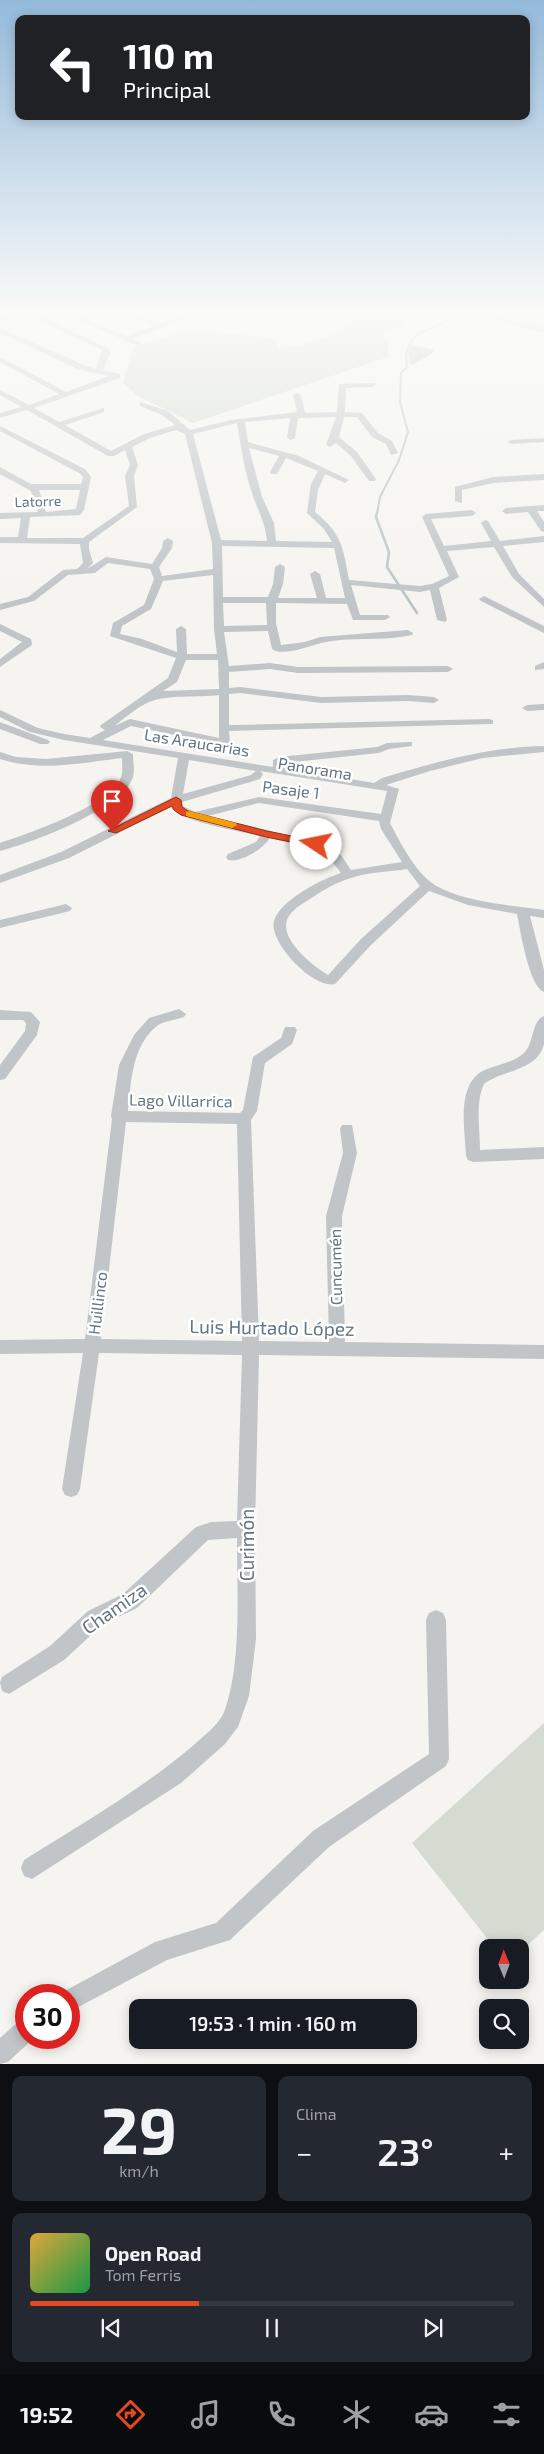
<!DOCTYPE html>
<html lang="es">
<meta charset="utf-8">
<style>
body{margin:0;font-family:"Exo 2",sans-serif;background:#242831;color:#f1f3f6;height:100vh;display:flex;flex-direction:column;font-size:19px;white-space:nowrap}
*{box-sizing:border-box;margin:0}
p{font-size:16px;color:#9ea1a6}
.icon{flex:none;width:28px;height:28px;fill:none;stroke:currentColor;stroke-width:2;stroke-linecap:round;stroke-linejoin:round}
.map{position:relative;height:2064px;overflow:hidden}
.drawer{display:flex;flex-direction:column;gap:12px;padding:12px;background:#0d0f14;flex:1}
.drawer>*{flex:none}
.hud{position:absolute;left:15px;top:15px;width:515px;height:105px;border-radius:10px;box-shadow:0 2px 12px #0003;background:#202124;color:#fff;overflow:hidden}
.needle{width:32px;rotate:359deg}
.controls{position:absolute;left:479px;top:1939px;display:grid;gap:10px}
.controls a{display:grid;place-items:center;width:50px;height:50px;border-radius:10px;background:#171b24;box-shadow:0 2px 12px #0003;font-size:25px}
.speed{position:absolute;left:15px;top:1984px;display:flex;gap:10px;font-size:25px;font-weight:700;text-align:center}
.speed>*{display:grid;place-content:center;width:65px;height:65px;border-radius:50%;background:#171b24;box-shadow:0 2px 12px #0003;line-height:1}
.speed .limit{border:8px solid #d22;background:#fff;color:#111}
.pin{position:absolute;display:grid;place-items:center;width:42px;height:42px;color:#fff;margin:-51px -21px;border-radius:50% 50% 50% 0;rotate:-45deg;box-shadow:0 0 5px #0007}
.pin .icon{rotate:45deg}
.me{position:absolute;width:55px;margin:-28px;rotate:281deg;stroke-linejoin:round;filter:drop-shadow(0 0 4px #0008)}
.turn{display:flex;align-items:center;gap:18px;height:105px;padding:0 25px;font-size:22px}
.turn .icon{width:65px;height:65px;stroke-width:2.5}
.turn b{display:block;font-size:35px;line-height:42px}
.big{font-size:38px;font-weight:600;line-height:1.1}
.drawer .tile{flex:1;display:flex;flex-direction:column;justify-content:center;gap:8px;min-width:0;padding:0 18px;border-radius:10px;background:#242831}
.drawer .dial{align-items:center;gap:0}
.dial b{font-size:65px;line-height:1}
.song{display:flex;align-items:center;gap:15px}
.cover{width:60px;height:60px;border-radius:8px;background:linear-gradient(135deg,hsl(40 70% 55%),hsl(140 70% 35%))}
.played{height:5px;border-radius:2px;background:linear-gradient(90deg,#e34922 35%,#363941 35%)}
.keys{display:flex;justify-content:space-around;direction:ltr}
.heat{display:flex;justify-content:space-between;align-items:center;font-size:28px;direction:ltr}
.drawer .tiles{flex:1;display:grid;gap:12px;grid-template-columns:1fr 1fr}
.tile:last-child{grid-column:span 2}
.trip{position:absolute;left:129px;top:1999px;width:288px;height:50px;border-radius:10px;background:#171b24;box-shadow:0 2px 12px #0003;font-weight:600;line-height:50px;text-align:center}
.tabs{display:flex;height:80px;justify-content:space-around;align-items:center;background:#090b0e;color:#9ea1a6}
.tabs .icon{width:35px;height:35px}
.tabs .active{color:#e34922}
.tabs b{font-size:22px;color:#f1f3f6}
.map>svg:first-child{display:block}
</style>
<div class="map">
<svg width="544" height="2064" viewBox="0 0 544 2064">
<rect width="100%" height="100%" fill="#f5f4f0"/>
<path fill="#d5dbd1" d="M356 310H405L402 326 383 334 388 342V357L193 423 138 396 123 383 133 347 187 330 276 338 278 350C305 344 343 338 356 310Z
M455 310H501L544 325V332Z
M544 1723V1930L520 1952V1948L494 1947 412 1843Z"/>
<path fill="#b7c4c7" d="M412 345 434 350 433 353 412 365 410 364 408 350Z"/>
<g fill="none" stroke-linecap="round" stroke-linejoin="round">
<path stroke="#b7c4c7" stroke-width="2" d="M480 310 508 322 544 332
M377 514 380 497 399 460 408 432 400 402 401 373 407 367 406 354 410 343 418 334 445 322 451 310"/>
<path stroke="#b7c4c7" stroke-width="2.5" d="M377 512 376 517 389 552 387 567 417 613"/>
<path fill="#c1c5c8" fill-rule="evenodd" d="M20 310H35L34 313 109 349 110 353 103 370 120 374V378L34 408 59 422 104 408V412L65 425 111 451 144 434 175 425 162 415 140 406V402L168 411 190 430 231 420 297 412 293 395 297 393 301 395 305 413 337 412 339 384 375 383 376 385 372 387 346 388 345 412 362 413 378 433 392 441 398 453 391 455 386 444 372 437 357 417H344L339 437 357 452 376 479 375 481H369L351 456 336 443 330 447 326 445 336 417 298 418 295 438 291 440 287 438 290 418 245 422 248 442 299 456 349 480 345 483 325 474 318 490 315 512C342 534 343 547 349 580L420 586 432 584 449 576 422 517 426 514 472 510 476 513 472 516 431 519 444 546 491 541 481 523 485 520 488 521 500 541 544 536V542L503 546 519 574 544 599V607L512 577 494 547 447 551 459 577 439 588 447 620 445 622 437 620 430 590 420 592 351 585 360 615H388L390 617 385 620H353L347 604 276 603V623L281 645 305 642 320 637 408 630 413 633 412 635C382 642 350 636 321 643 310 646 281 657 272 649L268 631 224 632 229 666 270 663 298 667 448 666 453 669 448 672 298 673 270 669 229 672V688L240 687 321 697 408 695 434 697 439 700 434 703 408 701 321 703 240 693 229 694V725L489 719 493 720V724L229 731 230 742 224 745 131 726 103 740 273 767V760L279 757 377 747 387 743 412 742V746L389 749 379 753 284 763V768L374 783 382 778C436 762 488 747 544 746V752L483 758 430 771 386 785 399 789 390 823C400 842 414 870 432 883 459 902 511 905 544 910V918L530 916 544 970V992C529 987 520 929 517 914L468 905 429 891 371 945 335 984C314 990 268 942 274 921 280 900 322 879 341 873 323 846 300 846 270 838 263 849 241 863 228 860L226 857 228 854 256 842 260 836C243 832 178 821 171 807L69 858 0 883V875L61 852 171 798 178 758 64 740 30 732 0 717V710L38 728 64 734 90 738 105 730 100 727 101 725 168 678 176 658 110 636 113 623 144 605 154 579 150 569 108 563 95 573 68 575 34 601 0 610V604L28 597 63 570 77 569 83 563 80 544 0 543V537H18L21 518 0 519V513L38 512 31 491 0 474V467L31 484H81L83 477 79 473 0 431V426L85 469 91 477 84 510 80 515 30 517 27 538H83L129 506 125 476 130 465 125 450 114 456H108L27 410 0 418V413L21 407 0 395V390L29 405 59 394 0 362V357L66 392 109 376 78 369 0 333V328L84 365 96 369 102 350 27 315 0 322V318L21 312ZM237 423C241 448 245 473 253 496 259 513 265 522 267 541L221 540 193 434ZM176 430 185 434 212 543 213 569 162 576 159 567 172 548 173 541 168 538 163 541 162 548 152 564 106 557 87 569 93 563 89 549V542L137 507 134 476 138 465 132 447 150 438ZM249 448 279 456 270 472 271 474H277L286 458 318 471 311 484 307 513 324 529 332 542 276 541 274 523 262 497ZM39 490H80L76 509 46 512ZM222 546 334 548 345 598H326L320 574 315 571 310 574 317 598H278L283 584 285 567 280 564 275 567 273 584 268 597H223ZM213 575 214 629 217 654H187L186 629 181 626 176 629 177 652 142 639 120 634 122 626 151 609 163 581ZM223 603H266L267 625 224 626ZM186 660H218L219 689 163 691 177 682ZM219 695V738L130 719 114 726C125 718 137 707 149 702 169 694 197 698 219 695ZM189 760 256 771 251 775 183 794ZM260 771 387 791 381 814 259 797 195 812 183 806 182 802 260 779 263 774ZM259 803 379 821 381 829 402 862 351 870 341 855 328 845 208 816ZM407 869 420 886 361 939 328 975C313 966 280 940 287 920 290 910 304 903 313 897 325 889 339 881 354 877 371 872 389 872 407 869Z
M56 310H64L126 336 153 326 118 310H126L159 324 180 317 166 310H174L190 317 133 339 141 342V346H138Z
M544 438V442L511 444 507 442 511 440Z
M544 474V480L493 483 462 490V503L455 501V487L493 477Z
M544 505V511H537L544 522V532L541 531 528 512 506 514 502 511 506 508Z
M484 596 544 626V633L481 601 479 599Z
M0 624 31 639 32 645 0 667V659L22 642 0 631Z
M544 662V669L535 670V666Z
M544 704V710L527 711 522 708 527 705Z
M0 722 48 740 50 742 48 744H40L0 729Z
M127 751 133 754C133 761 135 770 133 777 123 809 31 843 0 851V843C27 834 112 805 121 777 123 772 122 764 122 758 81 763 40 772 0 759V752L16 757 46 759Z
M66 904 72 908 70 911 0 928V920Z
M179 1009 186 1014 184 1017C176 1020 164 1021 158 1025 132 1045 131 1081 128 1111L240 1113 243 1110 253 1057 281 1038 285 1027H295L297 1030 292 1044 265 1063 257 1111 251 1120 259 1341 329 1342 326 1216 343 1153 340 1129 342 1125H352L357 1153 342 1216 345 1342 544 1345V1359L259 1355 255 1529 256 1639 249 1696 238 1727 225 1744 181 1783 32 1879 24 1876 21 1868 24 1860C83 1823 144 1788 196 1743 206 1734 219 1724 224 1712 242 1665 237 1589 237 1538L208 1540 137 1608 102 1625 64 1660 9 1694 2 1691 0 1682 2 1677 50 1646 88 1611 123 1594 196 1527 211 1522 237 1521 242 1355 99 1353 80 1489 77 1495 71 1497 65 1495 62 1489 83 1353 0 1354V1340L85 1339 112 1119 111 1116 119 1065 134 1035 149 1018ZM126 1122 237 1124 242 1341 101 1339Z
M0 1010 31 1012 40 1022 37 1035 5 1079 0 1080V1065L25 1031 26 1023 23 1020H0Z
M544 1016C544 1025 544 1036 544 1044 538 1071 502 1070 484 1084 475 1103 480 1129 480 1150L544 1147V1159L473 1162 468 1160 466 1156C465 1129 455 1081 487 1069 500 1064 515 1062 525 1052 534 1042 532 1020 544 1016Z
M436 1610 443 1613 446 1620 449 1759 446 1766 329 1847 230 1940 167 1960 69 2012V1995H60L61 1993 155 1942 216 1923 313 1831 429 1754 426 1620 429 1613Z
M26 2019V2038H34L8 2062 0 2064V2038L18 2022Z"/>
</g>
<linearGradient id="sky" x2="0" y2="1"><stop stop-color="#94badb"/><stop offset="0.52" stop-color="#fafaf8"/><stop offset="1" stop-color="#fafaf8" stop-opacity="0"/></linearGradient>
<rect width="544" height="599" fill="url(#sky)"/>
<path fill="#e34922" stroke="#942f16" d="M176 797 181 800 182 807 188 811 267 831 316 841 321 844 316 847 266 837 181 815 174 810 172 806 116 833 108 831Z"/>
<path fill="#f59e0b" d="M189 811 236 823 237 825 232 828 186 816V812Z"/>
<g text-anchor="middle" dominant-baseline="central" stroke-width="5" stroke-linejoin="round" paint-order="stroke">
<g font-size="14" fill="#637582" stroke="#fff">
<text transform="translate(38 501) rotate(-2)">Latorre</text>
</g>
<g font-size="16" fill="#637582" stroke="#fff">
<text transform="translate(197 742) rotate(9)">Las Araucarias</text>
<text transform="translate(315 768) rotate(9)">Panorama</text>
<text transform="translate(291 789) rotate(7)">Pasaje 1</text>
<text transform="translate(181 1100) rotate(1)">Lago Villarrica</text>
<text transform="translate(335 1267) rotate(-91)">Cuncumén</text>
<text transform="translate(97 1303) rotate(-83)">Huillinco</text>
</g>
<g font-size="19" fill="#637582" stroke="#fff">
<text transform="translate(272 1327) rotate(1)">Luis Hurtado López</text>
<text transform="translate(246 1545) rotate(-90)">Curimón</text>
<text transform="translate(114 1608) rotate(-35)">Chamiza</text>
</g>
</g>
</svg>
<div class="controls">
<a><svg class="needle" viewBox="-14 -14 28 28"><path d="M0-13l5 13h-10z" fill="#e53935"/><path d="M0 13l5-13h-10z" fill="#9ea1a6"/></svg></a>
<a><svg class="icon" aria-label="search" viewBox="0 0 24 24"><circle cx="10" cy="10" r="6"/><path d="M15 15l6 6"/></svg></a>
</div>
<div class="speed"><div class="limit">30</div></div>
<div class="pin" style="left:112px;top:831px;background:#d93025"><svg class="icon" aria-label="arrive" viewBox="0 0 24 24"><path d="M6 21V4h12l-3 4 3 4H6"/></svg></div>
<svg class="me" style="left:316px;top:844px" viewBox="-20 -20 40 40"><circle r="19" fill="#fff"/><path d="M0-13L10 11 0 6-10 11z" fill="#e34922"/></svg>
<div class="trip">19:53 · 1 min · 160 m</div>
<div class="hud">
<div class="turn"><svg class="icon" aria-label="left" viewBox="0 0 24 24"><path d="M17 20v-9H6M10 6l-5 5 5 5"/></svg><div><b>110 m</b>Principal</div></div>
</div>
</div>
<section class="drawer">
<div class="tiles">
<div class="tile dial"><b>29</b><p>km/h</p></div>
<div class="tile"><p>Clima</p>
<div class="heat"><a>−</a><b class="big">23°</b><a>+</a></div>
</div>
<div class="tile">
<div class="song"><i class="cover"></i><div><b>Open Road</b><p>Tom Ferris</p></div></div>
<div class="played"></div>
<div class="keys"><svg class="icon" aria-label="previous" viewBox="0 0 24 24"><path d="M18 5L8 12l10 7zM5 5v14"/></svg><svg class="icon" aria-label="pause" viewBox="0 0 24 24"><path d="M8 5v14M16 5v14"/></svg><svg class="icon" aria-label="next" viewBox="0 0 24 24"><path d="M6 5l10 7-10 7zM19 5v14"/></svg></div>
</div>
</div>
</section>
<nav class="tabs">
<b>19:52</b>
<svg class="icon active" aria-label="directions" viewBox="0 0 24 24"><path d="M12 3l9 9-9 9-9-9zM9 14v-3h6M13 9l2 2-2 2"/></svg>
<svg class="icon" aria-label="music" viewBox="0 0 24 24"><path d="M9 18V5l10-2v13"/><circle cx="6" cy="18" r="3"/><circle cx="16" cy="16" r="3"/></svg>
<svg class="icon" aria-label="phone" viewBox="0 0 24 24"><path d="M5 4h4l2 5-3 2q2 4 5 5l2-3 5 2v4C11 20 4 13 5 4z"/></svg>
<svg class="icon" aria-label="climate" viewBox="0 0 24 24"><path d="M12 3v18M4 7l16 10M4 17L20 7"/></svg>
<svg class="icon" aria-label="car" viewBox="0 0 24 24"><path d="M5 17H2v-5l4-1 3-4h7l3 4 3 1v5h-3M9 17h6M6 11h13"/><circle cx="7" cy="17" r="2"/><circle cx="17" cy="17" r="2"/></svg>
<svg class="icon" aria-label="filters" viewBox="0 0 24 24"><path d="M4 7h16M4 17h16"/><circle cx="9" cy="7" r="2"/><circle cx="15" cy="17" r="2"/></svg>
</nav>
